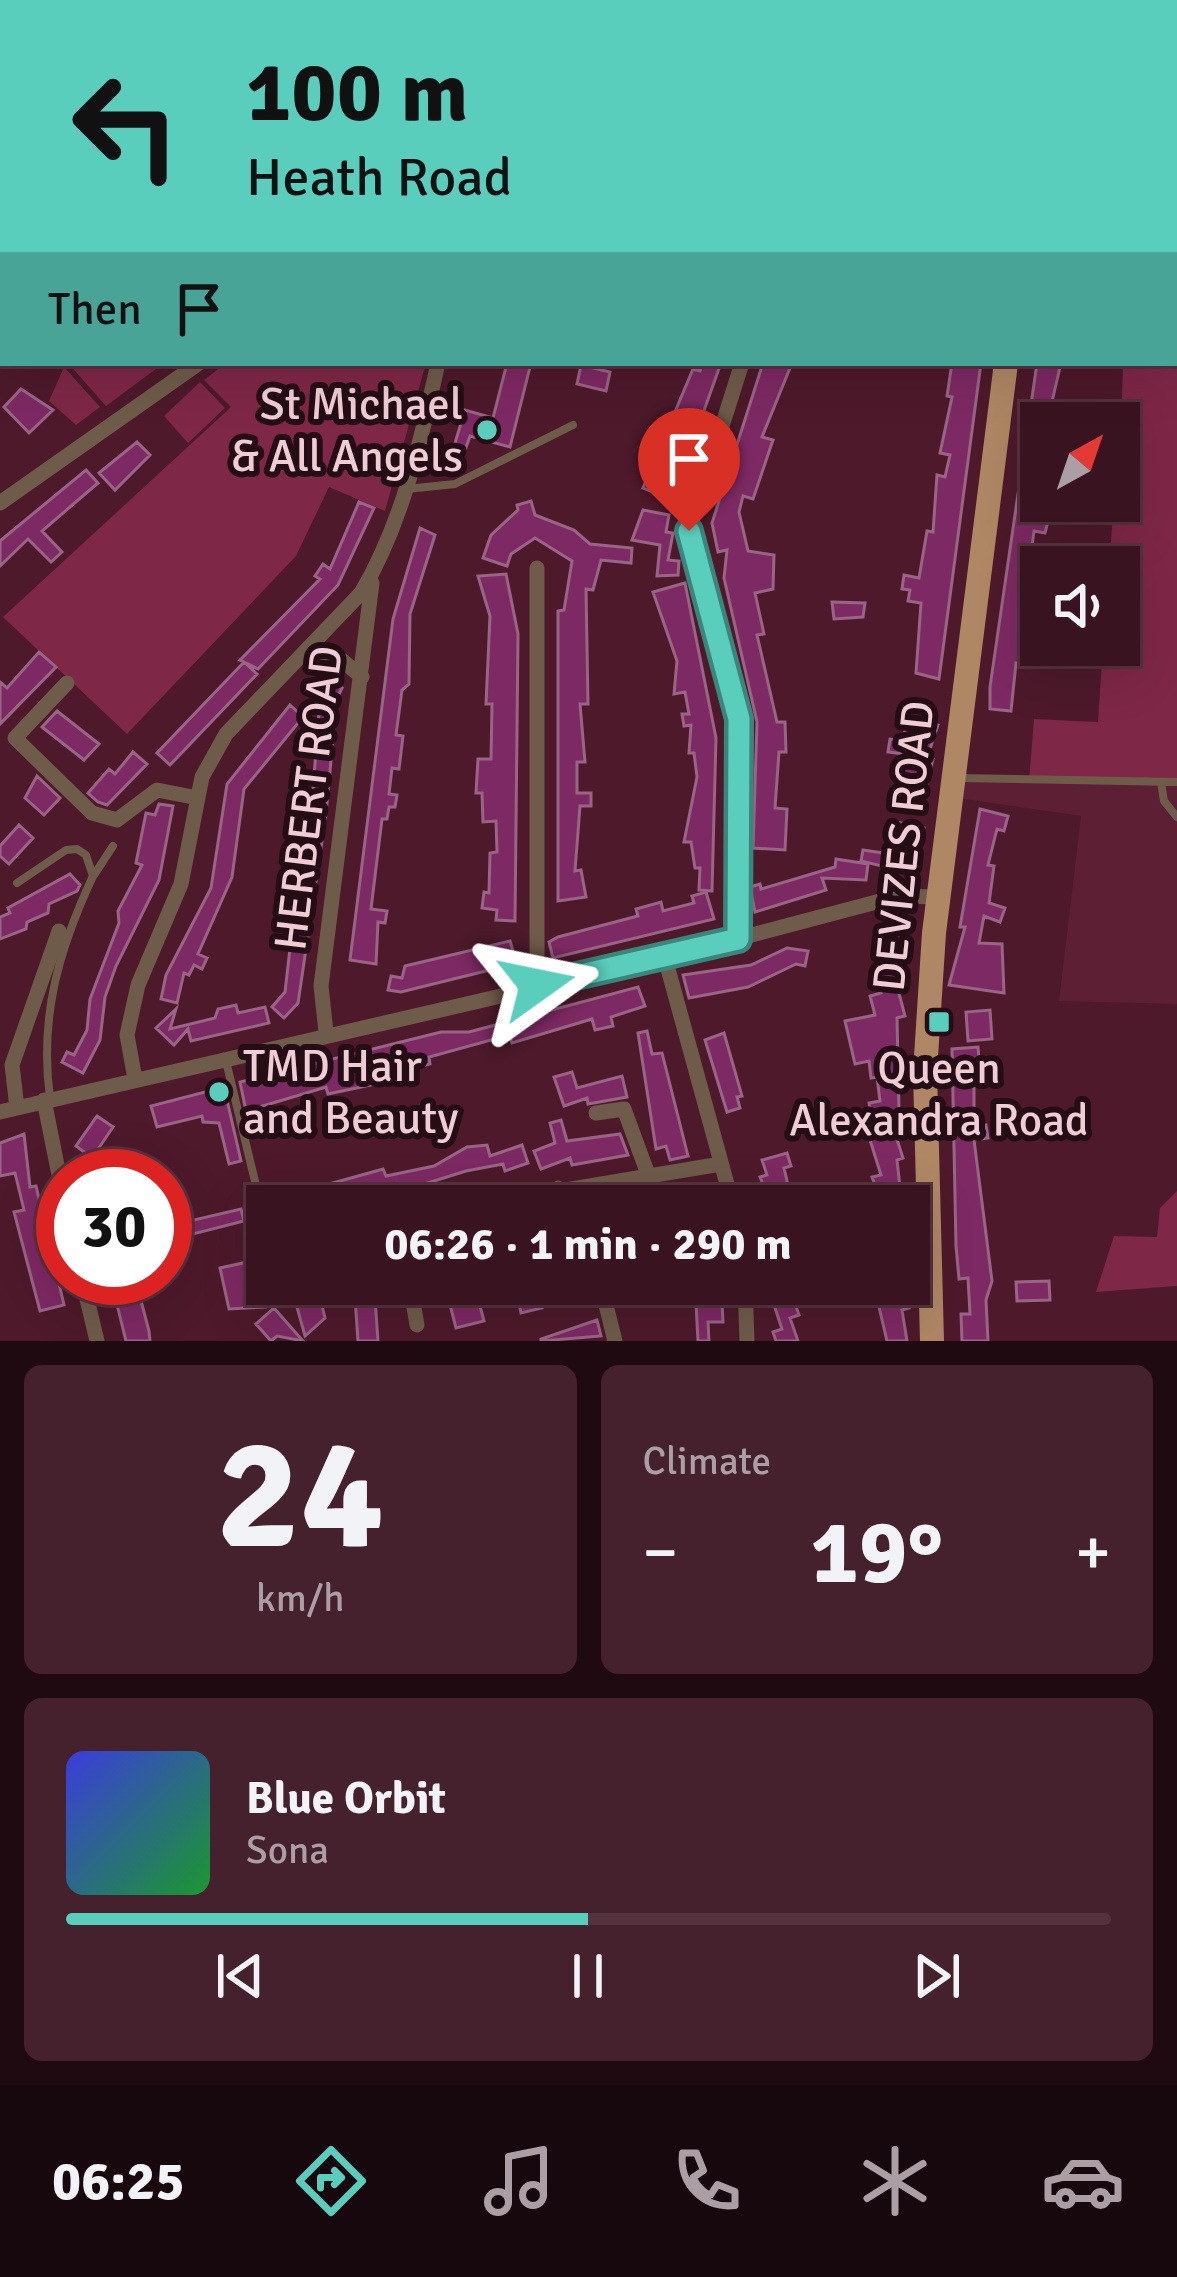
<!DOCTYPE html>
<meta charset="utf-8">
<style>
body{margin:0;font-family:Signika,sans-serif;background:#45202d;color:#f1f3f6;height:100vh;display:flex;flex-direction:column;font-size:45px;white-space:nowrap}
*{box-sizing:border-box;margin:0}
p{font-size:39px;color:#ab9ea5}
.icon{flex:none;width:66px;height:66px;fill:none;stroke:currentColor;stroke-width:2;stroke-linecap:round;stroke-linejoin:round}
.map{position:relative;height:1341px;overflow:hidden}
.side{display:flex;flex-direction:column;gap:24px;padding:24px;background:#200a12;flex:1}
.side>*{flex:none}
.guide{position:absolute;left:0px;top:0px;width:1179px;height:366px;box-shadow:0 12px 48px #0002,0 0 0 3px #54323e;background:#5acebd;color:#111;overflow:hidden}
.needle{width:78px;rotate:40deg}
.fabs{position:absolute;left:1020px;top:402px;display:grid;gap:24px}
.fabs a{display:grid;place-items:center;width:120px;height:120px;border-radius:0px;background:#3a1320;box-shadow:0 12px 48px #0002,0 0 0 3px #54323e;font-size:60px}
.speed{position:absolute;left:36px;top:1149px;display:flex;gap:24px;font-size:60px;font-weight:700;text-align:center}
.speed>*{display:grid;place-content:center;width:156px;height:156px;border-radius:50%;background:#3a1320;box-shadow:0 12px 48px #0002,0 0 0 3px #54323e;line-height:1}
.speed .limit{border:18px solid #d22;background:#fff;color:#111}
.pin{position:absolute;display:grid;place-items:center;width:102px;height:102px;color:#fff;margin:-123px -51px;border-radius:50% 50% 50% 0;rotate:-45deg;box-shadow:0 0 12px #0007}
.pin .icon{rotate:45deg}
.me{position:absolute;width:132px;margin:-66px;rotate:78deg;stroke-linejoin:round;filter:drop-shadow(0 0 9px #0008)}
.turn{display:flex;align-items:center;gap:42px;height:252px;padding:0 48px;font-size:54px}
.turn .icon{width:156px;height:156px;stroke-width:2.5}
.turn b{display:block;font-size:84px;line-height:102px}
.then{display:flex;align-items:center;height:114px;padding:0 48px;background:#0003;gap:24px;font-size:45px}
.big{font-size:90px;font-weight:700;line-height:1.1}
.side .card{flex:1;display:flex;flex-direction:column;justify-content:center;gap:18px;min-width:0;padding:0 42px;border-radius:18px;background:#45202d}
.side .dial{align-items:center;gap:0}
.dial b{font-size:156px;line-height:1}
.song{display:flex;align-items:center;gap:36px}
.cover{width:144px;height:144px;border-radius:18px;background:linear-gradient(135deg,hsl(240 70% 55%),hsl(130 70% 35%))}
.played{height:12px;border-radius:6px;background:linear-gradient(90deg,#5acebd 50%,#54323e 50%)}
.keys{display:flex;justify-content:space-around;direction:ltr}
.heat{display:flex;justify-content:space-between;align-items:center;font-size:66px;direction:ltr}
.side .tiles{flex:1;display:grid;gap:24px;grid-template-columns:1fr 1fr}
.card:last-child{grid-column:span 2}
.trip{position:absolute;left:246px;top:1185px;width:684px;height:120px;border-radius:0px;background:#3a1320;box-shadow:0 12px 48px #0002,0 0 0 3px #54323e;font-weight:700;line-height:120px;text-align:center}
.menu{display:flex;height:192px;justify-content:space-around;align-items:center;background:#17080d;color:#ab9ea5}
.menu .icon{width:84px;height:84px}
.menu .current{color:#5acebd}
.menu b{font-size:54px;color:#f1f3f6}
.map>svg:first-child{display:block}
</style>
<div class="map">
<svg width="1177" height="1341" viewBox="0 0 1177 1341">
<rect width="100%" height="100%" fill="#4d192b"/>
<path fill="#5c1f34" d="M952 778 1177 782V1004L1059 1001 1081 816 950 797Z"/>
<path fill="#7e2746" d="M1177 159V782H1029L1034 719 1098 722 1103 645H1119V567H1109L1114 501H1119L1123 363H1176Z
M68 363H164L106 406Z
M226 363H426L385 511 329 487 296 556 127 734 3 617 231 407 204 380Z
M64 367 100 407 76 425 49 401Z
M200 382 225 408 188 443 164 416Z
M1177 1191V1286L1096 1292 1114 1236 1157 1237 1160 1208Z"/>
<path fill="#7d2963" stroke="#996485" stroke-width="3" d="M507 363H531L510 447 470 436 463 456 452 453 465 410 493 418Z
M702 363H721L672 500 643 488 693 369 700 371Z
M763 363H792L762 437 773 440 753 499 743 496 739 512 748 551 774 555 773 589 755 593 764 634 757 635 777 722H785L786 752H779L775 808 787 809 785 850 753 848 757 722 724 578 727 550 718 552 712 523Z
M952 363H981L939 679 916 673 921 603 908 601 910 590 902 589 904 575 919 578 927 531 933 532 937 475 945 477 950 455 940 453 952 397 947 396Z
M1037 363H1061L1047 423H1041L1039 491 1049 517 1045 533 1034 531 1027 584 1040 586 1038 597 1024 595 1021 629V651L1034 655 1031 667 1016 663 1011 711 990 709V687Z
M581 365 610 372 606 391 577 384Z
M21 389 53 410 29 433 4 407Z
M137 442 150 455 115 490 99 473Z
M86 470 98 483 42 531 62 552 51 562 28 539 0 566V541Z
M531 501 535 515 574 530 590 544 632 548 631 563 601 560 593 590 586 589 588 704H580L585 762H577V793H591V806H580L575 871 581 870 586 897 558 901V611L564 610 572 561 535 538 511 554 507 566 483 558 491 535 518 510 517 505Z
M359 502 374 508 338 585 258 669 240 660 320 579 315 576 323 564 330 569Z
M643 510 669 515 666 532 673 533 668 560 679 561 678 575 657 576 660 545 632 540Z
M420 528 435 535 410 614 409 684 402 690 396 735 403 736 399 769 392 768 389 794 397 795 395 807H389L387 819H382L371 909 387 911 385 923 378 922 376 964 350 960 393 619Z
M506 574 518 634 515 921 496 920 497 910 482 908 484 892 489 893 490 853 497 852 496 821 483 822 482 793H476L478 759H491L492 704H486L490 616 478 576Z
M685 583 716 738 712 891 699 890 700 868H695L691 842H684L697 777 694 753H689L691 725 684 726 682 714H689L685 692 674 694 677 661 653 592Z
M832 602 865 603 863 617 834 619Z
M39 652 56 667 0 724V682L7 688Z
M244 662 257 674 170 765 157 753Z
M310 680 342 688 328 717 335 718 326 814 298 1003 284 1018 272 1007 285 992 300 861 305 862 310 828 320 699 304 692Z
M290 705 303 717 244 789 232 877 198 954 207 958 202 969 194 965 189 975 184 973 177 1003 161 999 166 975 211 888 227 784Z
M57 711 99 744 84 760 42 727Z
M910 716 938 725 927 758 933 759 927 784 898 776 904 754 888 752 890 739 902 740Z
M133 752 147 764 107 805 98 802 88 793 109 769 115 774Z
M37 776 60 798 44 815 25 798Z
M159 804 173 806 159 880 116 966 105 997 100 1040 83 1073 62 1062 67 1052 74 1055 87 1030 90 999 119 923 118 911 142 865 136 863 146 813 155 815Z
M980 809 1008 816 1004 831 997 829 988 865 994 866 989 903 1005 908 1000 922 984 916 979 943 1002 944 1004 993 949 985 965 927H960Z
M897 822 924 828 914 874 861 861 863 850 890 854Z
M19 825 33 838 9 864 0 856V846Z
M836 859 868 864 866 880 822 878 826 890 755 912 750 887 760 884 761 889 835 867Z
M70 874 80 885 77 891 49 904 48 913 27 922 26 929 0 939V917L10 913 8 908Z
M706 892 714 919 553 958 549 942 558 937 638 916 636 909 661 902 663 911 694 903 692 896Z
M903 927 907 942 899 943 906 980 896 982 905 1016 897 1018 899 1111 871 1114 869 1103 880 1101 877 1077 871 1078 869 1061 855 1064 845 1021 875 1015 870 996 881 993 877 970 883 969 885 957 879 932Z
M510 941 516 961 502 967 401 992 388 990 391 976 402 978 405 966Z
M787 948 808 951 805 966 796 964 748 987 689 998 683 975 751 965Z
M638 987 645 1006 611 1017 613 1026 595 1030 592 1019 512 1043 509 1035 429 1057 430 1064 374 1079 376 1084 328 1094 326 1087 246 1111 240 1082 441 1032H469Z
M236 1005 238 1013 265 1007 269 1023 191 1041 188 1029 174 1045 156 1028 176 1009 170 1029 215 1018 218 1009Z
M990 1010 992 1039 968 1041 966 1012Z
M647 1031 652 1054 662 1053 688 1156 670 1160 666 1146 656 1149 638 1033Z
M724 1033 742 1096 737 1097 740 1108 727 1112 705 1040Z
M978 1047 981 1083 974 1084V1127L986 1125 988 1138 974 1140 992 1281 986 1300 988 1341H962L961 1314H970L968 1278 959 1279 956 1246 952 1049Z
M572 1072 577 1088 622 1076 627 1097 588 1104 587 1098 564 1106 554 1077Z
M224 1087 241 1161 229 1164 219 1123 203 1122 202 1116 157 1127 151 1106Z
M97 1116 113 1127 92 1158 76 1146Z
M561 1120 567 1141 620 1134 628 1155 572 1165 570 1158 541 1169 534 1151 555 1143 550 1123Z
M893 1127 903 1158 897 1160 902 1206H883L872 1177 881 1175 870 1140 872 1133Z
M24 1134 30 1187 36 1186 64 1305 40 1311 14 1212 24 1210 15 1173 0 1176V1143Z
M487 1145 490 1156 522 1145 528 1163 505 1171 503 1164 466 1171 370 1201 367 1194 335 1205 269 1206 286 1196 383 1169 386 1176 434 1166 467 1147Z
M787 1153 791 1166 784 1168 793 1206H772L760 1177 767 1175 762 1160Z
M707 1189 713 1206H664V1204Z
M241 1209 244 1221 189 1235 185 1222Z
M252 1261 265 1307 229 1309 220 1268Z
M135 1278 149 1331 150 1341H126L111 1280Z
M1049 1281 1050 1300 1017 1301 1016 1282Z
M354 1284H398L399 1292 375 1298 378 1341H358Z
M444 1284H474L484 1321 456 1328 449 1301 426 1306 423 1291Z
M515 1284H536L542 1308 521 1313Z
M704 1284H721L723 1322H708L709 1341H698L696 1304 705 1303Z
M774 1284H788L799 1315 790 1318 798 1341H776L773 1332 782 1329 771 1296 777 1294Z
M902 1284 909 1308 902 1310 907 1341H887L875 1290Z
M319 1294 325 1318 305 1336 295 1300Z
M274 1308 303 1341 277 1336 271 1341 256 1324Z
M597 1320 601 1336 541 1341V1339Z"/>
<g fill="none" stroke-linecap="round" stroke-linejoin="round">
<path stroke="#6f5b4a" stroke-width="8" d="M407 489 455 484 573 425
M957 778 1177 782
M1161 782 1164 801 1177 817
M94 875 113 846
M17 883 66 850 77 849 86 855 93 876C59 949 39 1017 50 1098
M225 1057 267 1231
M280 1284 284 1300"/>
<path stroke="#6f5b4a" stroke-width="15" d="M25 0 27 3
M459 0 461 3
M89 3 99 0
M566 3 570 0
M856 3 857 0
M897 3 898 0
M0 35 3 34
M0 312 3 315
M0 332 3 329
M0 503 199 363
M305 655 332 652 362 677
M67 683 15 738 92 813 117 820 157 790 198 798
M738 939V719L689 531 742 363
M665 958 733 1206
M537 985V568
M326 1032 321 986 372 583
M135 1079 127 1035 138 985 181 884 202 777 226 734 361 593C402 524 421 441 438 363
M44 1100 63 1195
M17 1108 12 1065 59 931
M0 1112 665 958 899 896 938 897
M596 1113 624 1109 649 1177
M558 1188 562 1206
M469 1206 721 1164
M82 1278 97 1341
M410 1284 417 1325
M579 1284 580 1288
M745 1284 747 1341
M605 1301 615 1341"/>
<path stroke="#af8764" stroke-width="24" d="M1062 3 1063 0
M932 1341 925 1072 934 933 1006 363"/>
</g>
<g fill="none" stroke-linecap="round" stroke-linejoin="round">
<g stroke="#3a867b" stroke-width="30">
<path id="route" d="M537 985 738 939 739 719 689 531"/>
</g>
<use href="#route" stroke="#5acebd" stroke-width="21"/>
</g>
<g fill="#5acebd" stroke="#250d15" stroke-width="4.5">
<circle cx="487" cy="430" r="12"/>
<rect x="927" y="1010" width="24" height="24" rx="6"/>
<circle cx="219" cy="1092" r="12"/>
</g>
<g text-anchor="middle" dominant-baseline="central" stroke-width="12" stroke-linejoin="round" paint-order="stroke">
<g font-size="45" fill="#f0cdd6" stroke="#250d15" text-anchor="end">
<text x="463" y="404">St Michael<tspan x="463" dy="52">&amp; All Angels</tspan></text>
<text x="243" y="1066" text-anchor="start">TMD Hair<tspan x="243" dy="52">and Beauty</tspan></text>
<text x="939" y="1068" text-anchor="middle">Queen<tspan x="939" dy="52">Alexandra Road</tspan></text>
</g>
<g font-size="45" fill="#f0cdd6" stroke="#250d15">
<text transform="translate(309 798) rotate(-83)">HERBERT ROAD</text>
<text transform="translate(904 846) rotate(-84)">DEVIZES ROAD</text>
</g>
</g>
</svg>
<div class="fabs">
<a><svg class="needle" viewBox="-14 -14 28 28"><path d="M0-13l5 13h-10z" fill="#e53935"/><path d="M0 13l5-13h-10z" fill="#ab9ea5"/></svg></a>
<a><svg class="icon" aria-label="sound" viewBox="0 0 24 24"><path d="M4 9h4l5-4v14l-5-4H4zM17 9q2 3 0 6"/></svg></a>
</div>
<div class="speed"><div class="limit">30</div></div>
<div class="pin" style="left:689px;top:531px;background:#d93025"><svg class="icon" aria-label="arrive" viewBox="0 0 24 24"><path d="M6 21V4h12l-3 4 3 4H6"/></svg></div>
<svg class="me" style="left:537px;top:985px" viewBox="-20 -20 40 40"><path d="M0-17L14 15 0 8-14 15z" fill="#5acebd" stroke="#fff" stroke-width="4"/></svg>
<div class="trip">06:26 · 1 min · 290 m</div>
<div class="guide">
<div class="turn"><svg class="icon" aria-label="left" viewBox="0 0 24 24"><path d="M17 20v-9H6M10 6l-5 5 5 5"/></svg><div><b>100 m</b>Heath Road</div></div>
<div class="then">Then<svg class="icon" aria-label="arrive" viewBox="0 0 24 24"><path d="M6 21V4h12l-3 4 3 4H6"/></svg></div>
</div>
</div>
<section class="side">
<div class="tiles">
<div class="card dial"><b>24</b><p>km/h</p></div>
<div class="card"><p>Climate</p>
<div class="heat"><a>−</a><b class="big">19°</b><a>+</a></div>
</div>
<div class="card">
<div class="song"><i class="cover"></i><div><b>Blue Orbit</b><p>Sona</p></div></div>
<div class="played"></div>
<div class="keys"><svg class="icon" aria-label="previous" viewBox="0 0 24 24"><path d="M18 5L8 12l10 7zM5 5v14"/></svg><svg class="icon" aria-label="pause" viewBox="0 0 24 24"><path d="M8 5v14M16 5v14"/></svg><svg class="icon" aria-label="next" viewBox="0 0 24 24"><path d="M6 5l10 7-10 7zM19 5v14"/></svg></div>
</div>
</div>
</section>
<nav class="menu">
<b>06:25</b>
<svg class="icon current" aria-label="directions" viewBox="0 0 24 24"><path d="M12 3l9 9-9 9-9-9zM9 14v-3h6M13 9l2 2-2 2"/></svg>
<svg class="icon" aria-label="music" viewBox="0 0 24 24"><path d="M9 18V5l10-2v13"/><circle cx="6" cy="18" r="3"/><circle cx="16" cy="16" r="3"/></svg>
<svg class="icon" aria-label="phone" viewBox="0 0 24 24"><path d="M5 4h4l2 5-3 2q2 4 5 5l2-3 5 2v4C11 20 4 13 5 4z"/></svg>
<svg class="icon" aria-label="climate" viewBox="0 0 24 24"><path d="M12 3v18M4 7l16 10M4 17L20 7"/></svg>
<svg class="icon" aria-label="car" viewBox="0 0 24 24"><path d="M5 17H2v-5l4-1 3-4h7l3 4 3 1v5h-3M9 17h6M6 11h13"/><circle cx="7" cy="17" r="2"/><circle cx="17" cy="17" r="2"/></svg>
</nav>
